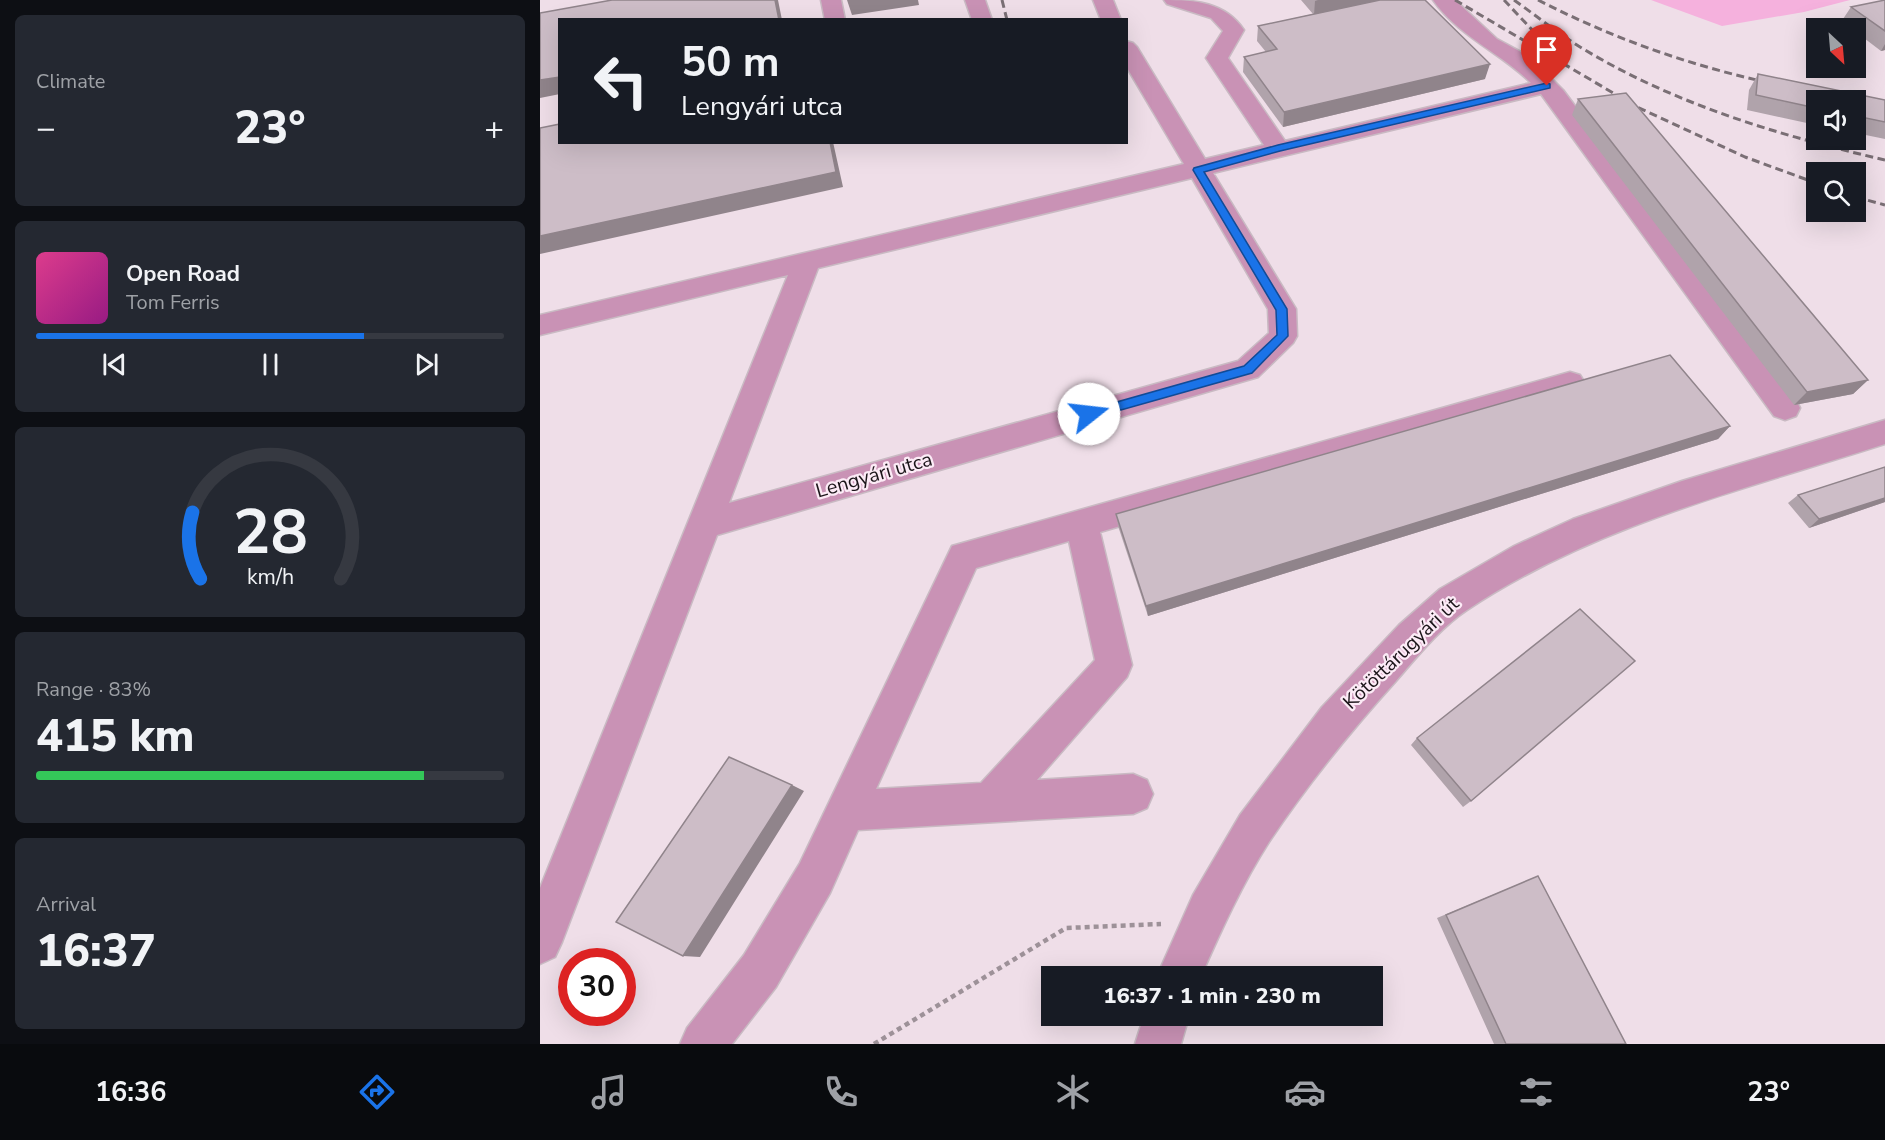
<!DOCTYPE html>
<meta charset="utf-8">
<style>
body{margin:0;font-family:"Nunito Sans",sans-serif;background:#242831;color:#f1f3f6;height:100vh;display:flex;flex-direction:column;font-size:22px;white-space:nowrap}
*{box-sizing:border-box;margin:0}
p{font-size:20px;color:#9ea1a6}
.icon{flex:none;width:33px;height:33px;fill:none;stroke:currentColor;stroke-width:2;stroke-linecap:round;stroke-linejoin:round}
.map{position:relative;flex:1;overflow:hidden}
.side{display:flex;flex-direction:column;gap:15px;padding:15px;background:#0d0f14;width:540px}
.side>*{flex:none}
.top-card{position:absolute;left:18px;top:18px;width:570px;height:126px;border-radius:0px;box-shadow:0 6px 24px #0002;background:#171b24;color:#f1f3f6;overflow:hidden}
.needle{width:39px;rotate:154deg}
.fabs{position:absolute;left:1266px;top:18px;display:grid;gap:12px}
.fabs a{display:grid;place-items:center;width:60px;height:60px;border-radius:0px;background:#171b24;box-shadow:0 6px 24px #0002;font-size:30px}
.speed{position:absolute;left:18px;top:948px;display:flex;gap:12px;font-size:30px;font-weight:700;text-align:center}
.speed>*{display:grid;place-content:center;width:78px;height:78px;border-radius:50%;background:#171b24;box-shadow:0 6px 24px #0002;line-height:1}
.speed .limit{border:9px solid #d22;background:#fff;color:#111}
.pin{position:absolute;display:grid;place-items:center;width:51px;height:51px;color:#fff;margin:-62px -26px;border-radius:50% 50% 50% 0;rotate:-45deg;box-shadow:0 0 6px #0007}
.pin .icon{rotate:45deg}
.me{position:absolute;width:66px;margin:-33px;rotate:74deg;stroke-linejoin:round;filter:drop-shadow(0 0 4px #0008)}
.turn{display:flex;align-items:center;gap:21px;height:126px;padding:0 24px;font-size:27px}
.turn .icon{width:78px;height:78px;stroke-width:2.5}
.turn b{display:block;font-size:42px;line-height:51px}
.big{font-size:45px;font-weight:800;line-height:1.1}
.side .widget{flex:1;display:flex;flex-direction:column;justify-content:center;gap:9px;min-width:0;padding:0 21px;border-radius:9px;background:#242831}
.side .dial{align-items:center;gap:0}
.dial svg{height:156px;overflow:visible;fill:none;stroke:#363941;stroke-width:7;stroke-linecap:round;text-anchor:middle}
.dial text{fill:#f1f3f6;stroke:none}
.song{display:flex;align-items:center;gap:18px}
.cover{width:72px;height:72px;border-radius:9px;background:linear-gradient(135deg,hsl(330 70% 55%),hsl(310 70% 35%))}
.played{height:6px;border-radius:3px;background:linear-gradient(90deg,#1a73e8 70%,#363941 70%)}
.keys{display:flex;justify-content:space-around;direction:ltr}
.heat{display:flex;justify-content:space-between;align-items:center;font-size:33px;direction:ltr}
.charge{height:9px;border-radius:4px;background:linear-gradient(90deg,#34c759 83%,#363941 0)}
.trip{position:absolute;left:501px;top:966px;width:342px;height:60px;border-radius:0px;background:#171b24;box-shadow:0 6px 24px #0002;font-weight:800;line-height:60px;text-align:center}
.dock{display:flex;height:96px;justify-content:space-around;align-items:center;background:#090b0e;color:#9ea1a6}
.dock .icon{width:42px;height:42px}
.dock .active{color:#1a73e8}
.dock b{font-size:27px;color:#f1f3f6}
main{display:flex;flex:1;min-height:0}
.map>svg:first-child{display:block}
</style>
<main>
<section class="side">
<div class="widget"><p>Climate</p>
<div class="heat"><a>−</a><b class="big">23°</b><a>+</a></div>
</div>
<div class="widget">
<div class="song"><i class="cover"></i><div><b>Open Road</b><p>Tom Ferris</p></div></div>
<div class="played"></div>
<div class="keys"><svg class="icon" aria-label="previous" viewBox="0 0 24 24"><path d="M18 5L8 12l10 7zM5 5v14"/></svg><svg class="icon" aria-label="pause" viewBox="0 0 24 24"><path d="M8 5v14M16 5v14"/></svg><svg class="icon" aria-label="next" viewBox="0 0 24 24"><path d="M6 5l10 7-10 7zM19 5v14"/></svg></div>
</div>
<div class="widget dial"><svg viewBox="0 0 100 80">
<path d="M14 69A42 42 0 1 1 86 69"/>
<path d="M14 69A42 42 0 0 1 10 35" stroke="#1a73e8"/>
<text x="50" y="56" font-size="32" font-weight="700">28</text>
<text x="50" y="72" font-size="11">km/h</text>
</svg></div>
<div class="widget"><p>Range · 83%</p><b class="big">415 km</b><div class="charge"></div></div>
<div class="widget"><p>Arrival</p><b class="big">16:37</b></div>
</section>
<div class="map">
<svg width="1345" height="1044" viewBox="0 0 1345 1044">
<rect width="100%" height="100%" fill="#efdee8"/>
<path fill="#f5b1dd" d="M1111 0H1310L1264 12 1182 26Z"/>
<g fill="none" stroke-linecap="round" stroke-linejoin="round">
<g stroke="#c9bac3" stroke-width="3">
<path id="minor" d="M281 0H301L305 20H285Z
M425 0H445L452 20H432Z
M553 0H573L581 20H561Z
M624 0C655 0 685 2 704 30L688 58 745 141 991 83C961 53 918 36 893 0H915L957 39 990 57 1023 90 1256 400 1260 408 1256 416 1245 420 1234 416 1001 94 673 173 756 309 757 336 753 343 718 377 177 535 22 942 15 957 0 964V888L248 275 0 335V315L644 164 586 66V41L593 43 597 47 665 159 724 145 666 58 683 31 671 18 627 4ZM652 178 728 309 729 333 698 361 189 503 278 268Z
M1030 372 1040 375 1045 383 1040 391 560 532 592 665 587 677 497 780 593 774 607 780 613 794 607 808 593 814 318 830 290 893 236 987 192 1044H140L147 1028 204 955 260 863 412 546ZM529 541 555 660 441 783 336 789 436 568Z
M1345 420V444C1202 490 1053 526 927 610 901 627 876 658 856 681 810 732 767 785 729 842 702 884 681 931 661 976H617L653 895 700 815 782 707 859 625 900 589 974 546 1033 519 1142 481Z
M604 1016H649L641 1044H595Z"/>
</g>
<path stroke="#9d9198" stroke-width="4.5" stroke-dasharray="5 4" stroke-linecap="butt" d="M334 1044 526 928 621 924"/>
<use href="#minor" fill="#c992b5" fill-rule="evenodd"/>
<path stroke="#7a6f75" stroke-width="3" stroke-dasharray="8 4.5" stroke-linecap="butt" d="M462 0 467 20
M915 0 1097 107 1205 157 1276 183
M964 0 996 34 1018 53
M974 0C998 17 1020 35 1045 50 1137 105 1241 136 1345 160
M998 0C1072 38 1148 65 1230 83
M1316 197 1345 205"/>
</g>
<path fill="#b0a3ab" d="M761 0H885L945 79 743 127 703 72 704 57 726 52 717 41 718 26 773 14Z
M1345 0V50L1341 51 1316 32V28H1310L1301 22 1311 7Z
M1218 74 1345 100V139L1316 133V100H1276V125L1207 110 1209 90Z
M1038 99 1328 380 1313 394 1254 405 1032 115Z
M1190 426 1178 439 608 616 578 526 576 514Z
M1345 467V502L1269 528 1248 503 1258 495Z
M877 738 931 801 923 807 871 745Z
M998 876 1086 1044H954L897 918Z"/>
<path fill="#90848b" d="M235 0H238L242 20H239Z
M307 0H378L379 5 312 15Z
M778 0H848L774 15 775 1Z
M1345 44V50L1341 51Z
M950 64 945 79 743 127 744 112Z
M20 77V94L0 98V80Z
M290 142H293L303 187 0 254V236Z
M1328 380 1313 394 1254 405 1267 392Z
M1190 426 1178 439 608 616 606 606Z
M1345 498V502L1269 528 1279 519Z
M252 785 264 791 160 957 143 956Z"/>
<path fill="#cdbdc7" stroke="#90848b" stroke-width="1.5" d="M72 0H235L239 20H20V77L0 80V13Z
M840 0H885L950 64 744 112 704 57 737 49 718 26Z
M1345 0V31L1311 7Z
M1218 74 1345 100V122L1316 116V100H1276V108L1216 95Z
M1086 93 1328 380 1267 392 1038 99Z
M20 124V142H290L296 172 0 236V128Z
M1130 355 1190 426 606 606 576 514Z
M1345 467V498L1279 519 1258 495Z
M1040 609 1095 661 931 801 877 738Z
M189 757 252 785 143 956 76 922Z
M998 876 1086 1044H966L906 915Z"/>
<path fill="#1a73e8" stroke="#114b97" stroke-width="1.5" d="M1007 83 1010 84V88L740 151 664 172 747 309 748 336 712 373 549 419 545 418 543 414 545 411 704 366 737 335 736 310 653 170 654 168 738 145Z"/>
<g text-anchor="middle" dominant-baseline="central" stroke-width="4.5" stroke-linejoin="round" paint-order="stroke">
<g font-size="20" fill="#1b1519" stroke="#fcebf6">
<text transform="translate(334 475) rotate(-16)">Lengyári utca</text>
<text transform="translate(861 653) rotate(-44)">Kötöttárugyári út</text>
</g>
</g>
</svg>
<div class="fabs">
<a><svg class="needle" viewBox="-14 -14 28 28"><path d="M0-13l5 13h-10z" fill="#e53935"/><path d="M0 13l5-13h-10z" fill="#9ea1a6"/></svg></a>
<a><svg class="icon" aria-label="sound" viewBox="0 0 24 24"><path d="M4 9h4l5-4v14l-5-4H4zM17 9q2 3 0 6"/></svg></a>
<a><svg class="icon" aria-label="search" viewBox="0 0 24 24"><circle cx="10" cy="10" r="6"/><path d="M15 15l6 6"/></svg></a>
</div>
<div class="speed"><div class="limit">30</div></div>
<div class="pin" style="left:1007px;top:86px;background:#d93025"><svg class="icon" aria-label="arrive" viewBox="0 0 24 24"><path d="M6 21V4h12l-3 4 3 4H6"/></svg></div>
<svg class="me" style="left:549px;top:414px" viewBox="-20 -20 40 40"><circle r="19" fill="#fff"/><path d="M0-13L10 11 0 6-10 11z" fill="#1a73e8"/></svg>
<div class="trip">16:37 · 1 min · 230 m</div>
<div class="top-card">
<div class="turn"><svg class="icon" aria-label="left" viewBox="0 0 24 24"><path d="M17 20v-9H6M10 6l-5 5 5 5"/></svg><div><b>50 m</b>Lengyári utca</div></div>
</div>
</div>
</main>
<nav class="dock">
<b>16:36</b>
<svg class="icon active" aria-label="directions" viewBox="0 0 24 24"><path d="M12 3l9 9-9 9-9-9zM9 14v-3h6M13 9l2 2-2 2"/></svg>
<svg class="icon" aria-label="music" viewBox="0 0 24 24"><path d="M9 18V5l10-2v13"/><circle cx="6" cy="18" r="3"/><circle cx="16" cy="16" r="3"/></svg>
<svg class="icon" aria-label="phone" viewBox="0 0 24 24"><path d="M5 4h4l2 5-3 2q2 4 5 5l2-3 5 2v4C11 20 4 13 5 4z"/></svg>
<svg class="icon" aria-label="climate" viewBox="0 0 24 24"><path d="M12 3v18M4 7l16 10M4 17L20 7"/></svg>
<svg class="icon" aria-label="car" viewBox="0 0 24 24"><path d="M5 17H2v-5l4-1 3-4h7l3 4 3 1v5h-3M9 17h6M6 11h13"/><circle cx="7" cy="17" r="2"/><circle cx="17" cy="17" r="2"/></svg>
<svg class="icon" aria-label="filters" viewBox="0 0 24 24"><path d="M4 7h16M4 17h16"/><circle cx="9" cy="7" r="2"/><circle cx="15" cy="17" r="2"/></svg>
<b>23°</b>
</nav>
